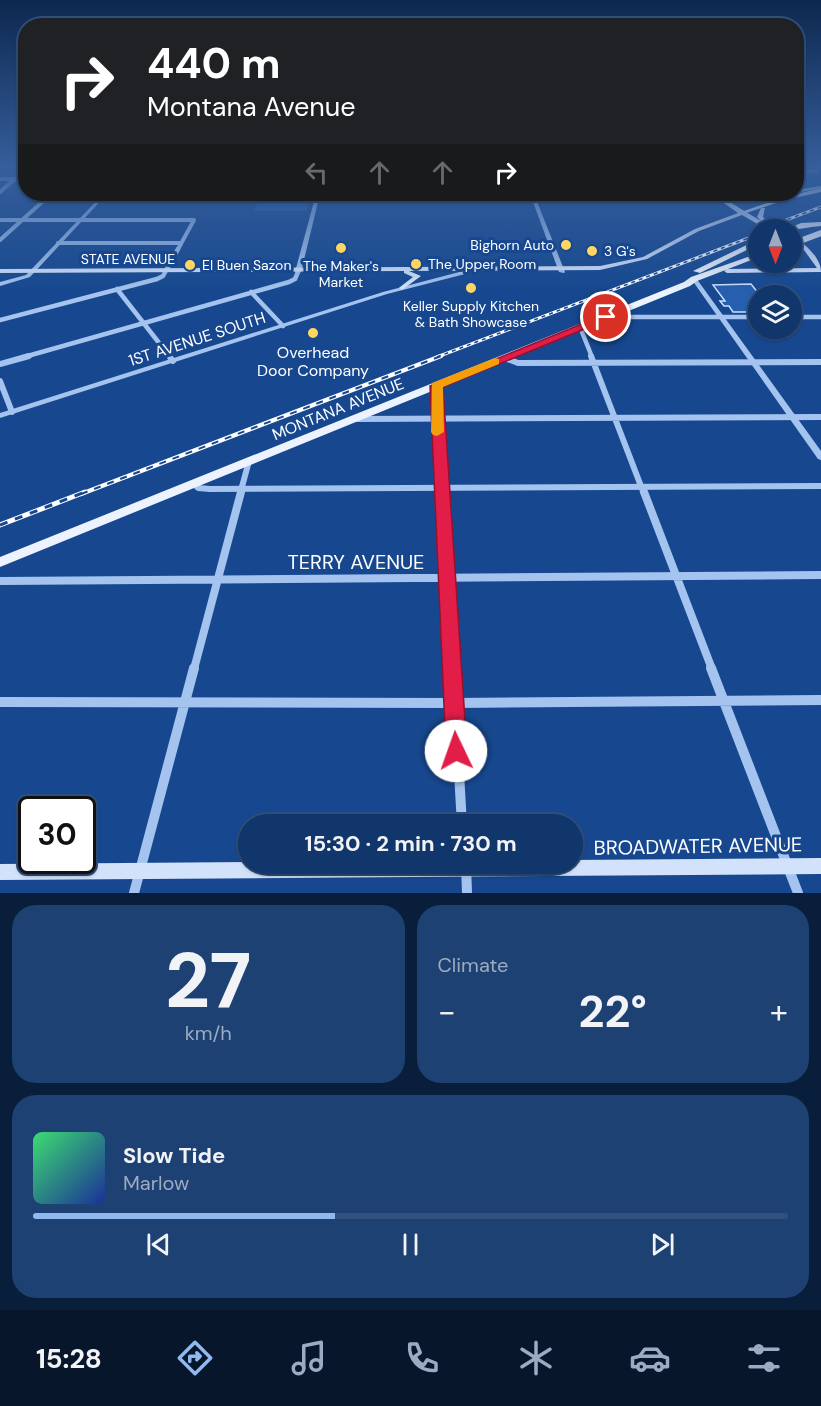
<!DOCTYPE html>
<meta charset="utf-8">
<style>
body{margin:0;font-family:"DM Sans",sans-serif;background:#1e4173;color:#f1f3f6;height:100vh;display:flex;flex-direction:column;font-size:22px;white-space:nowrap}
*{box-sizing:border-box;margin:0}
p{font-size:20px;color:#9cabc1}
.icon{flex:none;width:33px;height:33px;fill:none;stroke:currentColor;stroke-width:2;stroke-linecap:round;stroke-linejoin:round}
.map{position:relative;height:893px;overflow:hidden}
.side{display:flex;flex-direction:column;gap:12px;padding:12px;background:#091e3b;flex:1}
.side>*{flex:none}
.guide{position:absolute;left:18px;top:18px;width:786px;height:183px;border-radius:24px;box-shadow:0 2px 4px #0004,0 0 0 2px #30507e;background:#202124;color:#fff;overflow:hidden}
.needle{width:39px;rotate:180deg}
.buttons{position:absolute;left:748px;top:219px;display:grid;gap:12px}
.buttons a{display:grid;place-items:center;width:54px;height:54px;border-radius:50%;background:#11366b;box-shadow:0 2px 4px #0004,0 0 0 2px #30507e;font-size:30px}
.speed{position:absolute;left:18px;top:796px;display:flex;gap:12px;font-size:30px;font-weight:700;text-align:center}
.speed>*{display:grid;place-content:center;width:78px;height:78px;border-radius:50%;background:#11366b;box-shadow:0 2px 4px #0004,0 0 0 2px #30507e;line-height:1}
.speed .limit{border:3px solid #111;border-radius:9px;background:#fff;color:#111}
.pin{position:absolute;display:grid;place-items:center;width:51px;height:51px;color:#fff;margin:-26px;border:3px solid #fff;border-radius:50%;box-shadow:0 2px 6px #0007}
.me{position:absolute;width:66px;margin:-33px;rotate:357deg;stroke-linejoin:round;filter:drop-shadow(0 0 4px #0008)}
.turn{display:flex;align-items:center;gap:21px;height:126px;padding:0 30px;font-size:27px}
.turn .icon{width:78px;height:78px;stroke-width:2.5}
.turn b{display:block;font-size:42px;line-height:51px}
.lanes{display:flex;align-items:center;height:57px;padding:0 30px;background:#0003;justify-content:center;gap:30px;direction:ltr}
.lanes .off{opacity:.35}
.big{font-size:45px;font-weight:700;line-height:1.1}
.side .card{flex:1;display:flex;flex-direction:column;justify-content:center;gap:9px;min-width:0;padding:0 21px;border-radius:24px;background:#1e4173}
.side .dial{align-items:center;gap:0}
.dial b{font-size:78px;line-height:1}
.song{display:flex;align-items:center;gap:18px}
.cover{width:72px;height:72px;border-radius:9px;background:linear-gradient(135deg,hsl(140 70% 55%),hsl(230 70% 35%))}
.played{height:6px;border-radius:3px;background:linear-gradient(90deg,#90b9f0 40%,#30507e 40%)}
.keys{display:flex;justify-content:space-around;direction:ltr}
.heat{display:flex;justify-content:space-between;align-items:center;font-size:33px;direction:ltr}
.side .tiles{flex:1;display:grid;gap:12px;grid-template-columns:1fr 1fr}
.card:last-child{grid-column:span 2}
.trip{position:absolute;left:238px;top:814px;width:345px;height:60px;border-radius:30px;background:#11366b;box-shadow:0 2px 4px #0004,0 0 0 2px #30507e;font-weight:700;line-height:60px;text-align:center}
.dock{display:flex;height:96px;justify-content:space-around;align-items:center;background:#07162b;color:#9cabc1}
.dock .icon{width:42px;height:42px}
.dock .current{color:#90b9f0}
.dock b{font-size:27px;color:#f1f3f6}
.map>svg:first-child{display:block}
</style>
<div class="map">
<svg width="821" height="893" viewBox="0 0 821 893">
<rect width="100%" height="100%" fill="#17488f"/>
<path fill="#205aa9" d="M258 201H309L307 211H254Z"/>
<path fill="#265fae" stroke="#cadffb" stroke-width="1.5" d="M751 284 759 294V312H733L729 306H724L720 301H725L713 285Z"/>
<g fill="none" stroke-linecap="round" stroke-linejoin="round">
<path stroke="#a4c4ef" stroke-width="4" d="M796 171H816
M0 179H26
M0 192 15 179
M533 198H631
M101 199 232 198 234 194
M0 220H194L177 251
M0 240 51 194
M58 243H181"/>
<path stroke="#a4c4ef" stroke-width="4.5" d="M117 289 170 357
M251 292 283 326
M606 317H759
M792 317H821
M0 320 157 279 163 276 178 249
M580 327 592 357
M24 357 289 282 295 279 298 272"/>
<path stroke="#a4c4ef" stroke-width="6" d="M169 356 173 361
M591 356 644 494
M505 358 518 363 821 362
M0 364 29 356
M0 381 12 412
M436 386 442 494
M357 419 821 417
M194 484 198 488 210 489 821 486
M240 494 249 461"/>
<path stroke="#a4c4ef" stroke-width="8" d="M442 492 453 669
M644 492 712 669
M0 581 821 575
M194 669 241 492"/>
<path stroke="#a4c4ef" stroke-width="10" d="M453 668 462 825
M711 668 798 893
M0 702 454 703 821 700
M466 864 467 893
M134 893 194 668"/>
<path fill="#a4c4ef" fill-rule="evenodd" d="M103 194H107L30 277 0 286V282L26 275Z
M316 194H320L301 272 298 274 295 272Z
M530 194H534L565 272 564 273 559 272Z
M467 270 470 272 469 273 387 294 0 418V413L383 292Z
M692 278H696L821 451V460L818 459 692 280Z"/>
<path fill="#d2e2fb" fill-rule="evenodd" d="M821 186V188L796 193V190Z
M766 194H786L783 196 734 198 728 201 761 221 757 217 761 208H765L763 217 769 223 767 224 775 230H768L742 215 699 231 647 259 600 270 409 271 421 276 402 290 399 288 400 287 413 277 404 273V271L0 273V269L600 266 643 257 695 229 738 213 721 201 733 195Z
M792 236C804 243 821 257 821 272L727 273 724 271 727 269 817 268 804 250 792 241Z
M821 858V874L0 880V864L249 862V864H573V860Z"/>
<path fill="#ecf3ff" fill-rule="evenodd" d="M821 188V192L785 200 746 213 741 212 781 198Z
M821 222V226C808 227 796 230 785 230L801 223Z
M759 239V244L700 273 693 271Z
M759 253V257L697 281 690 286 0 567V557L684 282 691 277Z"/>
<g stroke="#fff" stroke-width="3">
<path id="rail-far2" d="M765 228 821 207
M437 357 759 234"/>
</g>
<g stroke="#fff" stroke-width="4.5">
<path id="rail-far1" d="M81 494 441 356"/>
</g>
<g stroke="#fff" stroke-width="5">
<path id="rail" d="M0 525 85 492"/>
</g>
<use href="#rail-far2" stroke="#17488f" stroke-width="1.5" stroke-dasharray="4" stroke-linecap="butt"/>
<use href="#rail-far1" stroke="#17488f" stroke-width="2" stroke-dasharray="7" stroke-linecap="butt"/>
<use href="#rail" stroke="#17488f" stroke-width="3" stroke-dasharray="8" stroke-linecap="butt"/>
<path stroke="#ecf3ff" stroke-width="6" d="M792 244 821 233"/>
</g>
<linearGradient id="sky" x2="0" y2="1"><stop stop-color="#0d284f"/><stop offset="0.57" stop-color="#365e9b"/><stop offset="1" stop-color="#365e9b" stop-opacity="0"/></linearGradient>
<rect width="821" height="292" fill="url(#sky)"/>
<path fill="#e11d48" stroke="#92132f" stroke-width="1.5" d="M606 314 609 315V319L443 387 467 751 464 758 456 761 449 758 446 751 430 386Z"/>
<path fill="#f59e0b" d="M495 358 499 359V364L443 387 444 432 437 436 433 435 431 432 432 383Z"/>
<g fill="#ffd662" stroke="#17488f" stroke-width="2">
<circle cx="566" cy="245" r="6"/>
<circle cx="341" cy="248" r="6"/>
<circle cx="592" cy="251" r="6"/>
<circle cx="416" cy="264" r="6"/>
<circle cx="190" cy="265" r="6"/>
<circle cx="471" cy="288" r="6"/>
<circle cx="313" cy="333" r="6"/>
</g>
<g text-anchor="middle" dominant-baseline="central" stroke-width="6" stroke-linejoin="round" paint-order="stroke">
<g font-size="14" fill="#fff" stroke="#17488f" text-anchor="start">
<text x="554" y="245" text-anchor="end">Bighorn Auto</text>
<text x="604" y="251">3 G's</text>
<text x="428" y="264">The Upper Room</text>
<text x="202" y="265">El Buen Sazon</text>
<text x="341" y="266" text-anchor="middle">The Maker's<tspan x="341" dy="16">Market</tspan></text>
<text x="471" y="306" text-anchor="middle">Keller Supply Kitchen<tspan x="471" dy="16">&amp; Bath Showcase</tspan></text>
</g>
<g font-size="14" fill="#fff" stroke="#17488f">
<text x="128" y="259">STATE AVENUE</text>
</g>
<g font-size="16" fill="#fff" stroke="#17488f">
<text transform="translate(197 339) rotate(-18)">1ST AVENUE SOUTH</text>
<text transform="translate(338 409) rotate(-22)">MONTANA AVENUE</text>
</g>
<g font-size="16" fill="#fff" stroke="#17488f">
<text x="313" y="352">Overhead<tspan x="313" dy="18">Door Company</tspan></text>
</g>
<g font-size="20" fill="#fff" stroke="#17488f">
<text x="356" y="562">TERRY AVENUE</text>
<text transform="translate(698 846) rotate(-1)">BROADWATER AVENUE</text>
</g>
</g>
</svg>
<div class="buttons">
<a><svg class="needle" viewBox="-14 -14 28 28"><path d="M0-13l5 13h-10z" fill="#e53935"/><path d="M0 13l5-13h-10z" fill="#9cabc1"/></svg></a>
<a><svg class="icon" aria-label="layers" viewBox="0 0 24 24"><path d="M12 4l9 5-9 5-9-5zM3 14l9 5 9-5"/></svg></a>
</div>
<div class="speed"><div class="limit">30</div></div>
<div class="pin" style="left:606px;top:317px;background:#d93025"><svg class="icon" aria-label="arrive" viewBox="0 0 24 24"><path d="M6 21V4h12l-3 4 3 4H6"/></svg></div>
<svg class="me" style="left:456px;top:751px" viewBox="-20 -20 40 40"><circle r="19" fill="#fff"/><path d="M0-13L10 11 0 6-10 11z" fill="#e11d48"/></svg>
<div class="trip">15:30 · 2 min · 730 m</div>
<div class="guide">
<div class="turn"><svg class="icon" aria-label="right" viewBox="0 0 24 24"><path d="M7 20v-9h11M14 6l5 5-5 5"/></svg><div><b>440 m</b>Montana Avenue</div></div>
<div class="lanes"><svg class="icon off" aria-label="left" viewBox="0 0 24 24"><path d="M17 20v-9H6M10 6l-5 5 5 5"/></svg><svg class="icon off" aria-label="ahead" viewBox="0 0 24 24"><path d="M12 20V5M6 11l6-6 6 6"/></svg><svg class="icon off" aria-label="ahead" viewBox="0 0 24 24"><path d="M12 20V5M6 11l6-6 6 6"/></svg><svg class="icon" aria-label="right" viewBox="0 0 24 24"><path d="M7 20v-9h11M14 6l5 5-5 5"/></svg></div>
</div>
</div>
<section class="side">
<div class="tiles">
<div class="card dial"><b>27</b><p>km/h</p></div>
<div class="card"><p>Climate</p>
<div class="heat"><a>−</a><b class="big">22°</b><a>+</a></div>
</div>
<div class="card">
<div class="song"><i class="cover"></i><div><b>Slow Tide</b><p>Marlow</p></div></div>
<div class="played"></div>
<div class="keys"><svg class="icon" aria-label="previous" viewBox="0 0 24 24"><path d="M18 5L8 12l10 7zM5 5v14"/></svg><svg class="icon" aria-label="pause" viewBox="0 0 24 24"><path d="M8 5v14M16 5v14"/></svg><svg class="icon" aria-label="next" viewBox="0 0 24 24"><path d="M6 5l10 7-10 7zM19 5v14"/></svg></div>
</div>
</div>
</section>
<nav class="dock">
<b>15:28</b>
<svg class="icon current" aria-label="directions" viewBox="0 0 24 24"><path d="M12 3l9 9-9 9-9-9zM9 14v-3h6M13 9l2 2-2 2"/></svg>
<svg class="icon" aria-label="music" viewBox="0 0 24 24"><path d="M9 18V5l10-2v13"/><circle cx="6" cy="18" r="3"/><circle cx="16" cy="16" r="3"/></svg>
<svg class="icon" aria-label="phone" viewBox="0 0 24 24"><path d="M5 4h4l2 5-3 2q2 4 5 5l2-3 5 2v4C11 20 4 13 5 4z"/></svg>
<svg class="icon" aria-label="climate" viewBox="0 0 24 24"><path d="M12 3v18M4 7l16 10M4 17L20 7"/></svg>
<svg class="icon" aria-label="car" viewBox="0 0 24 24"><path d="M5 17H2v-5l4-1 3-4h7l3 4 3 1v5h-3M9 17h6M6 11h13"/><circle cx="7" cy="17" r="2"/><circle cx="17" cy="17" r="2"/></svg>
<svg class="icon" aria-label="filters" viewBox="0 0 24 24"><path d="M4 7h16M4 17h16"/><circle cx="9" cy="7" r="2"/><circle cx="15" cy="17" r="2"/></svg>
</nav>
